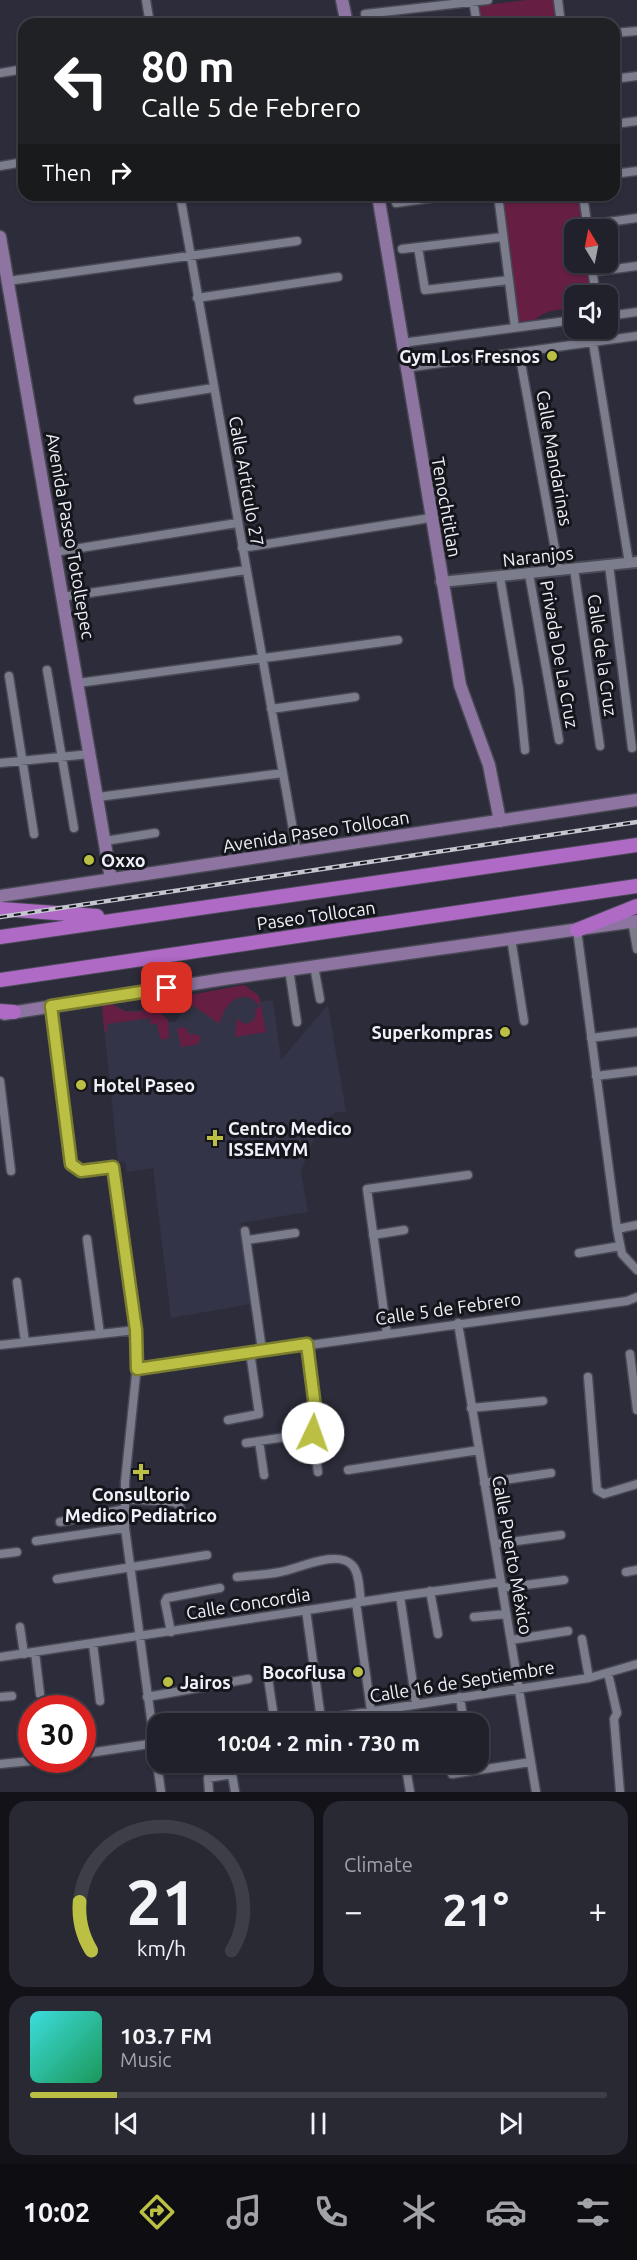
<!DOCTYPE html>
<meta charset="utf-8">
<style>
body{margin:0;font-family:Ubuntu,sans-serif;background:#292934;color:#f1f3f6;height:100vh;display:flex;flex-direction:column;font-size:22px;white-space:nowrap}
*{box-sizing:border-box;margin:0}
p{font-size:20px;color:#a2a3a9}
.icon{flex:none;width:33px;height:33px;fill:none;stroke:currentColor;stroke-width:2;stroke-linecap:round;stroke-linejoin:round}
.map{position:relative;height:1792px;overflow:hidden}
.drawer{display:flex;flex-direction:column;gap:9px;padding:9px;background:#121218;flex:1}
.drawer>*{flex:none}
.hud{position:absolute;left:18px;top:18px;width:602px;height:183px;border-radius:18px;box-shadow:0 2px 4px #0004,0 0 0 2px #3e3e48;background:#202124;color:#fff;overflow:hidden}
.needle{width:39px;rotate:350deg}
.fabs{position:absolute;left:564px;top:219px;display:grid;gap:12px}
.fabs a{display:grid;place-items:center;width:54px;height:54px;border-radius:12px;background:#21212c;box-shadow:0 2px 4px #0004,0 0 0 2px #3e3e48;font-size:30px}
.speed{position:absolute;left:18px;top:1695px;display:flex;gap:12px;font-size:30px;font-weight:700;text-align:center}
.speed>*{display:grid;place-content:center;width:78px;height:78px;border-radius:50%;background:#21212c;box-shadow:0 2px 4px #0004,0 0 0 2px #3e3e48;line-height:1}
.speed .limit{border:9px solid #d22;background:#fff;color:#111}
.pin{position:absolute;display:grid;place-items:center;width:51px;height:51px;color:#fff;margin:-26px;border-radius:12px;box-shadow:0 3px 9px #0006}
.me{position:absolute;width:66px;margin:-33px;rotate:3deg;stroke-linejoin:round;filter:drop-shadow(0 0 4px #0008)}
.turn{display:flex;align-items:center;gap:21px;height:126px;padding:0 24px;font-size:27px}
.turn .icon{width:78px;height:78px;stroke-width:2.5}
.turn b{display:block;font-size:42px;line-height:51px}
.then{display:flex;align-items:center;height:57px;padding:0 24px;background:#0003;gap:12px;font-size:22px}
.big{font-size:45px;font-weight:600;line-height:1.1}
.drawer .tile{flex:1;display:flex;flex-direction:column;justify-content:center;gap:9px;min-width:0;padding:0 21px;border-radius:18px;background:#292934}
.drawer .dial{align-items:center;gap:0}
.dial svg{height:156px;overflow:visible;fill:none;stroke:#3e3e48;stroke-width:7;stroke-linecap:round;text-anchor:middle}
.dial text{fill:#f1f3f6;stroke:none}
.song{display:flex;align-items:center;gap:18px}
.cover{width:72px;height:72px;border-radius:9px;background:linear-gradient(135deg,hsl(180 70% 55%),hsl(150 70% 35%))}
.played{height:6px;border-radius:3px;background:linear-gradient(90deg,#bbc045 15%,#3e3e48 15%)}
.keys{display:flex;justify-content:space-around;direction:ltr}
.heat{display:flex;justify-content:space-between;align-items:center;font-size:33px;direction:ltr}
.drawer .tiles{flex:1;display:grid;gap:9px;grid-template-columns:1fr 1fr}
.tile:last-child{grid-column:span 2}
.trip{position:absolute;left:147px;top:1713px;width:342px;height:60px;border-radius:18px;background:#21212c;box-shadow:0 2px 4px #0004,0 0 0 2px #3e3e48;font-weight:600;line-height:60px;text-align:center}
.tab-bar{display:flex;height:96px;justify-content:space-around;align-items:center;background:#0d0d12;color:#a2a3a9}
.tab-bar .icon{width:42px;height:42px}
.tab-bar .on{color:#bbc045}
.tab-bar b{font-size:27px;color:#f1f3f6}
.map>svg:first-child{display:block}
</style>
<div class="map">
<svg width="637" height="1792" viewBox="0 0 637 1792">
<rect width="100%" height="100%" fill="#2c2c3a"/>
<path fill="#343448" d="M244 985 259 996 258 1002 273 1000 281 1060 328 1005 346 1112H336L320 1124 301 1171 308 1212 241 1223 251 1304 171 1318 153 1168 127 1172 125 1161 118 1162 102 1005 112 1003 126 1011 152 1009 168 1022 176 1021 185 1008 181 1004 183 997Z"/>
<path fill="#661f43" d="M526 0H554L556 24H481L479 6Z
M502 195H578L582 229 574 230V262L587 263 591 295 574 296V312C563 306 543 311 535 320L518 322Z
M244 985 259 996 266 1032 235 1037 237 1019 245 1024C253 1023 257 1018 255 1010L260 1006C243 985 223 1003 220 1024L189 1003 185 1008 181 1004 185 996Z
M108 1002C114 1004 119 1010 126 1011 144 1015 150 1002 168 1020L169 1037 164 1040 160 1038 157 1024H151L150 1018 107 1024V1031H104L102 1005Z
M185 1027 190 1035 195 1034 201 1037 198 1044 181 1047 177 1029Z"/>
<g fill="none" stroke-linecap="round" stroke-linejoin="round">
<g stroke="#494955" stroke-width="11">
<path id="minor" d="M146 0 150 24
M473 0 477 24
M558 0 561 24
M365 14 488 0
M614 33 637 31
M0 73 24 69
M614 79 637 76
M614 124 637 121
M0 166 24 162
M614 174 637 171
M180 195 297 852
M498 195 515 328
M583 195 588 230
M396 203 452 195
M587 225 637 218
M418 247 425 290 509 280
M402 249 503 237
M591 262 596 296
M592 272 637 266
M8 281 297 241
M197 298 338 277
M608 316 637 312
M402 343 574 320
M593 343 629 563
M519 352 559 571
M405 368 637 336
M138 400 213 388
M242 548 430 518
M55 552 237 523
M609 565 632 748
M574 569 600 746
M529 574 559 740
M500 577 519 689 525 750
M62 597 246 570
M47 670 74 828
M9 676 34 834
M78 683 398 640
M271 709 355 697
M0 763 90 754
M98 797 283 773
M105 841 155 833
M632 921 637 949
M577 930 617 1229 622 1254 637 1270
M511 938 524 1021
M314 966 320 999
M289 969 297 1022
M51 1006 70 1160 78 1170 113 1167 136 1330 138 1355 125 1482V1528L161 1792
M591 1038 637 1032
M596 1076 637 1071
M0 1081 11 1171
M617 1229 637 1225
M245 1231 262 1350
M373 1235 404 1230
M87 1239 100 1334
M247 1240 295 1233
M579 1253 620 1246
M17 1282 25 1342
M458 1323 536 1792
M387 1334 367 1189 468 1175
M0 1345 136 1330
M307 1345 316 1415 313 1433 318 1472
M630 1354 637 1410
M137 1369 627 1301 637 1297
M588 1377 597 1490 604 1494 637 1484
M471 1408 543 1401
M228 1420 259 1414 250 1352
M259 1441 264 1475
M246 1443 313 1433
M348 1470 479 1450
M484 1483 551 1473
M124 1499 174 1502 179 1505 183 1517
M60 1522 125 1509
M36 1541 125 1528
M495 1544 561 1535
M0 1554 17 1552
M626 1572 637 1570
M237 1577C251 1575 266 1575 280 1572 298 1569 337 1549 352 1565 360 1573 359 1591 361 1601
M57 1579 207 1555
M502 1588 564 1580
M430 1591 438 1634
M400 1596 416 1704
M356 1602 371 1711
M306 1610 321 1719
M474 1617 506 1614
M20 1627 24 1654
M171 1632 165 1602 167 1598 220 1588
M582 1639 589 1678
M511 1640 568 1631
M93 1644 100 1701
M35 1652 40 1694
M0 1657 400 1596 501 1582
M608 1673 617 1713 614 1719 620 1792
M268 1678 275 1724
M0 1697 12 1696
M147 1697 248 1679
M460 1697 464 1724
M290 1724 589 1678 637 1664
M82 1754 156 1743
M230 1762 235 1792
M405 1762 410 1792
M0 1764 41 1760
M452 1774 531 1762
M209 1792 208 1778 232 1774"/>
</g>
<g stroke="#494955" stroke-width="14">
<path id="tertiary" d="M441 582 637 562"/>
</g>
<g stroke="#494955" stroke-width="15">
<path id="secondary" d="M342 0 347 24
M378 195 460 685 489 765 500 821
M0 237 111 879
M0 896 637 800
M4 1014 224 979 637 921"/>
</g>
<g stroke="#494955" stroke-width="16">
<path id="trunk" d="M0 909 97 916
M577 930 637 906
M0 937 637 845
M0 980 637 886
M0 1011 14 1012"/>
</g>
<use href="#minor" stroke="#7b7c8c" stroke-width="8"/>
<use href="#tertiary" stroke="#7b7c8c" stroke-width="10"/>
<use href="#secondary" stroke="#8e75a1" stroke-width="12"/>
<use href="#trunk" stroke="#ae6ac5" stroke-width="14"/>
<g stroke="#c5c5d0" stroke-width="4.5">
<path id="rail" d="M0 917 637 822"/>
</g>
<use href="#rail" stroke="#15151c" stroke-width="2" stroke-dasharray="7" stroke-linecap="butt"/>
</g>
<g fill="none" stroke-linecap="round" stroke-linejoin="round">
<g stroke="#7a7d2d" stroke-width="15">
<path id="route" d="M167 988 51 1006 71 1164 81 1171 113 1167 136 1330 137 1369 307 1344 316 1415 313 1433"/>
</g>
<use href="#route" stroke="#bbc045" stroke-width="10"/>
</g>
<g fill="#bbc045" stroke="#15151c" stroke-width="2">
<circle cx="552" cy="356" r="6"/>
<circle cx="89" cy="860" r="6"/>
<circle cx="505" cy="1032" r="6"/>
<circle cx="81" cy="1085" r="6"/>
<path d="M212 1129h6v6h6v6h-6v6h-6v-6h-6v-6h6z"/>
<path d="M138 1463h6v6h6v6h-6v6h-6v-6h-6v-6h6z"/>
<circle cx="358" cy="1672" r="6"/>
<circle cx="168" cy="1682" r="6"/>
</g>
<g text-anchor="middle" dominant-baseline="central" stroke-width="6" stroke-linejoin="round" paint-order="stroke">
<g font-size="18" font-weight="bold" fill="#eff0f9" stroke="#15151c" text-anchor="start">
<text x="540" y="356" text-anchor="end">Gym Los Fresnos</text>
<text x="101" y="860">Oxxo</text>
<text x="493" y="1032" text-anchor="end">Superkompras</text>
<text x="93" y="1085">Hotel Paseo</text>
<text x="228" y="1128">Centro Medico<tspan x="228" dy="21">ISSEMYM</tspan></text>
<text x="141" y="1494" text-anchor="middle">Consultorio<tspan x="141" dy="21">Medico Pediatrico</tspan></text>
<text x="346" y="1672" text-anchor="end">Bocoflusa</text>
<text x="180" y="1682">Jairos</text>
</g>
<g font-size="18" fill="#eff0f9" stroke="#15151c">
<text transform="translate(555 458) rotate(80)">Calle Mandarinas</text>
<text transform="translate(247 481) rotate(80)">Calle Artículo 27</text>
<text transform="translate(447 507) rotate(80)">Tenochtitlan</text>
<text transform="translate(71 536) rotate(80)">Avenida Paseo Totoltepec</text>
<text transform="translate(538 556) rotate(-6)">Naranjos</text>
<text transform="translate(560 654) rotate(80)">Privada De La Cruz</text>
<text transform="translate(603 655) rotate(82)">Calle de la Cruz</text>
<text transform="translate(316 831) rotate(-9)">Avenida Paseo Tollocan</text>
<text transform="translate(316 915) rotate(-8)">Paseo Tollocan</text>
<text transform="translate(448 1308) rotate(-8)">Calle 5 de Febrero</text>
<text transform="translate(513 1555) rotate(80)">Calle Puerto México</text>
<text transform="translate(248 1603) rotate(-9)">Calle Concordia</text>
<text transform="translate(462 1681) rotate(-9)">Calle 16 de Septiembre</text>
</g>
</g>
</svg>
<div class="fabs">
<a><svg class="needle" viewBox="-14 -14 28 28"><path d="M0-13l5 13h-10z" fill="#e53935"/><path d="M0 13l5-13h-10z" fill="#a2a3a9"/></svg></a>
<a><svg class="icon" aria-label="sound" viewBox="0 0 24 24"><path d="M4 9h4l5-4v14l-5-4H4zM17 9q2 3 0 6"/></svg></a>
</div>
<div class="speed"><div class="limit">30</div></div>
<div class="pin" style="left:167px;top:988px;background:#d93025"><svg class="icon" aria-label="arrive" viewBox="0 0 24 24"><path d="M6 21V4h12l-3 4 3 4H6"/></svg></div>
<svg class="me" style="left:313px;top:1433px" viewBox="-20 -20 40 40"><circle r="19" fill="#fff"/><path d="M0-13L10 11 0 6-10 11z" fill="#bbc045"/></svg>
<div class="trip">10:04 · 2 min · 730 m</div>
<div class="hud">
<div class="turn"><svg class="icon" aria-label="left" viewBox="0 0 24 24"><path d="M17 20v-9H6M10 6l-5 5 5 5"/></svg><div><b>80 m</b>Calle 5 de Febrero</div></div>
<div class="then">Then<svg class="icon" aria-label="right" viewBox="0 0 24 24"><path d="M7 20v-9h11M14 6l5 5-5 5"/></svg></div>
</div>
</div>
<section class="drawer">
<div class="tiles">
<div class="tile dial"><svg viewBox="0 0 100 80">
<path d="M14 69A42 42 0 1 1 86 69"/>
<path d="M14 69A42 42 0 0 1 8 44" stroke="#bbc045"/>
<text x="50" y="56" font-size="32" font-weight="700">21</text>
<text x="50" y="72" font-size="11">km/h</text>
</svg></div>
<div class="tile"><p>Climate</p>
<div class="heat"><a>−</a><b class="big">21°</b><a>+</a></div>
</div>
<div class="tile">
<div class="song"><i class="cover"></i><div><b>103.7 FM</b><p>Music</p></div></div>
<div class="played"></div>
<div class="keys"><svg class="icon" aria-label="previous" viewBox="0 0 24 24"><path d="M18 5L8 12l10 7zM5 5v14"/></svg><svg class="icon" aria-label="pause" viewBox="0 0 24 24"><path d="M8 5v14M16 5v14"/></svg><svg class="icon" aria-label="next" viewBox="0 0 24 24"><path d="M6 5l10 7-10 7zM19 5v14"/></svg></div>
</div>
</div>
</section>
<nav class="tab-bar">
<b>10:02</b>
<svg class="icon on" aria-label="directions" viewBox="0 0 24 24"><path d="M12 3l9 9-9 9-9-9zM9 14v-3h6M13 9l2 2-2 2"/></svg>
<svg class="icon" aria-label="music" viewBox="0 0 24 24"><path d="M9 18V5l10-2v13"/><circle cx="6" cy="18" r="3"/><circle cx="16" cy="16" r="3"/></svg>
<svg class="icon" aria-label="phone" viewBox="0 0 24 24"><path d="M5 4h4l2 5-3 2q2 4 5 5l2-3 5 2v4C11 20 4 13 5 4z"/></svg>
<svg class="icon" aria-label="climate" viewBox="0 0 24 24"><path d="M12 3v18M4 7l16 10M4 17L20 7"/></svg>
<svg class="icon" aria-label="car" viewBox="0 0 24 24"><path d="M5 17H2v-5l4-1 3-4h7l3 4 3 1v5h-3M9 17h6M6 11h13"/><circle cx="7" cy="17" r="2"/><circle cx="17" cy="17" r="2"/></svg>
<svg class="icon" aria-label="filters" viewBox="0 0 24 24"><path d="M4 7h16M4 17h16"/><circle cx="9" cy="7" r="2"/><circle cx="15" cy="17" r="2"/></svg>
</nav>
